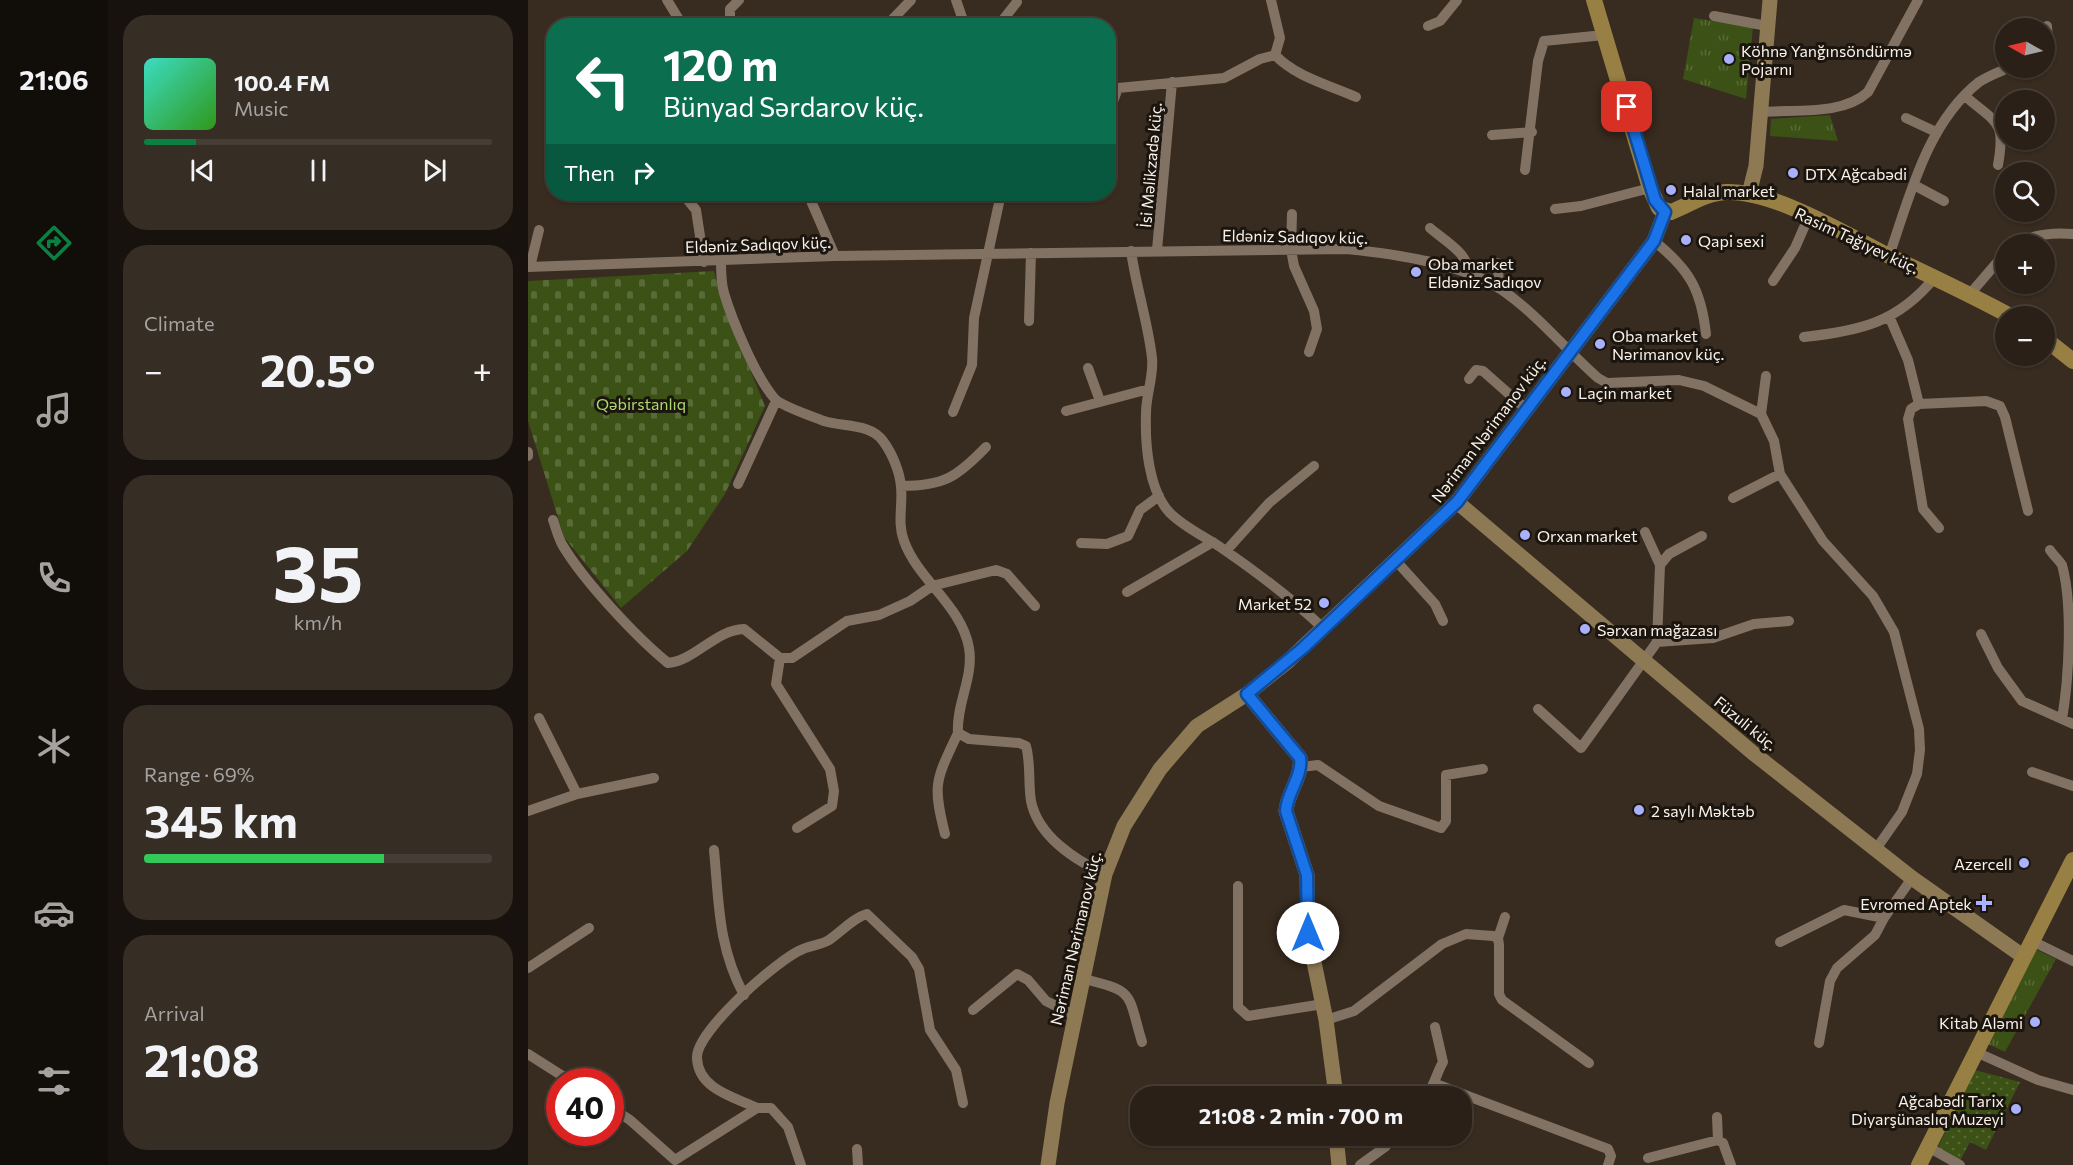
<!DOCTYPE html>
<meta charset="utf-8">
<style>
body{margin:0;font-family:Commissioner,sans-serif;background:#362d24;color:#f1f3f6;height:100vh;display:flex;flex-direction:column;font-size:22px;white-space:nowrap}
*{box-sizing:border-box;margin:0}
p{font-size:20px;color:#a5a3a1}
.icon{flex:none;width:33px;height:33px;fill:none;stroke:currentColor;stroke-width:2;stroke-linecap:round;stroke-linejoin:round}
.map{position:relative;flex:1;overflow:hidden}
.side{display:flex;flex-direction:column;gap:15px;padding:15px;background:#17120d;width:420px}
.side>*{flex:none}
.hud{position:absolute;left:18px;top:18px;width:570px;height:183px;border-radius:24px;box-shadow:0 2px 4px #0004,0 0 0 2px #463e36;background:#0b6e4f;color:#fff;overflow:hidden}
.needle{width:39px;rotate:278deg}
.buttons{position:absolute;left:1467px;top:18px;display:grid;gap:12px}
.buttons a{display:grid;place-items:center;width:60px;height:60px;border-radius:50%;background:#2a2017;box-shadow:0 2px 4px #0004,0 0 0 2px #463e36;font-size:30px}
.speed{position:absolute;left:18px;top:1068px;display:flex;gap:12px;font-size:30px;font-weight:700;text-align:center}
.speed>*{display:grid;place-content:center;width:78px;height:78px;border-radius:50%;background:#2a2017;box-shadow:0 2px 4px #0004,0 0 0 2px #463e36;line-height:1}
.speed .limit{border:9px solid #d22;background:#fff;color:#111}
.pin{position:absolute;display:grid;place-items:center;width:51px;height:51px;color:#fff;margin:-26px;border-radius:12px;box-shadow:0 3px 9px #0006}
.me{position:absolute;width:66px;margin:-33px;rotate:0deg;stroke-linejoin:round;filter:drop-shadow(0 0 4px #0008)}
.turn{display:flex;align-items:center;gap:21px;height:126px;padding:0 18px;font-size:27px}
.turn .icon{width:78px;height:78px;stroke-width:2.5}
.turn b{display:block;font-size:42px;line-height:51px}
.then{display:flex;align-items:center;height:57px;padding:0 18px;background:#0003;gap:12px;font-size:22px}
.big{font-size:45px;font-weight:700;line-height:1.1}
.side .tile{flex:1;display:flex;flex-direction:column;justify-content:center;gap:9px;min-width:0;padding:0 21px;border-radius:24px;background:#362d24}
.side .dial{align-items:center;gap:0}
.dial b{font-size:78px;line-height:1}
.song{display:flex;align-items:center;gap:18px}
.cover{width:72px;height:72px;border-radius:9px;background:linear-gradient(135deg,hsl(170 70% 55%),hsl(110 70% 35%))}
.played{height:6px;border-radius:3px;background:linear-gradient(90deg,#0b8043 15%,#463e36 15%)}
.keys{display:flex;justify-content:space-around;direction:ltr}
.heat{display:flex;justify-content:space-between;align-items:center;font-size:33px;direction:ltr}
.charge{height:9px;border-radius:4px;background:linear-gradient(90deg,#34c759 69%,#463e36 0)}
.trip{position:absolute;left:602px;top:1086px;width:342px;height:60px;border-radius:24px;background:#2a2017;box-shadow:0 2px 4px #0004,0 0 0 2px #463e36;font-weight:700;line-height:60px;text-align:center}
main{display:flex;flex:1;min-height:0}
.menu{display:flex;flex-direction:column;width:108px;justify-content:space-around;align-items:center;background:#110d09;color:#a5a3a1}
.menu .icon{width:42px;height:42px}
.menu .selected{color:#0b8043}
.menu b{font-size:27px;color:#f1f3f6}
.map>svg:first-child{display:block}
</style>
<main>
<nav class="menu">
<b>21:06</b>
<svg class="icon selected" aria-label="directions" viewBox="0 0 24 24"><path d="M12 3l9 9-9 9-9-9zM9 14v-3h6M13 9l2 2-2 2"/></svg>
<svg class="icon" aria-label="music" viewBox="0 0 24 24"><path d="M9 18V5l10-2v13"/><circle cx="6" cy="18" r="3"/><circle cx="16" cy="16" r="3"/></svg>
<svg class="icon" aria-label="phone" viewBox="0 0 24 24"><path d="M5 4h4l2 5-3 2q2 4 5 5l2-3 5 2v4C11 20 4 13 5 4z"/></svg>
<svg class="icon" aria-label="climate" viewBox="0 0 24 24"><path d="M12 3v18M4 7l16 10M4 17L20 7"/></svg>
<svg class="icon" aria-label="car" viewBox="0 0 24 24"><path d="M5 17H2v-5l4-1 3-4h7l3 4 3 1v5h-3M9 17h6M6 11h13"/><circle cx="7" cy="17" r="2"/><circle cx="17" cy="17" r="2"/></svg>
<svg class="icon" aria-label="filters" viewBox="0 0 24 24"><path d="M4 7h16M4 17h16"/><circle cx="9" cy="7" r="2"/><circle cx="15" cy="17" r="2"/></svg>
</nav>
<section class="side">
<div class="tile">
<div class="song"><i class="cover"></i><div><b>100.4 FM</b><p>Music</p></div></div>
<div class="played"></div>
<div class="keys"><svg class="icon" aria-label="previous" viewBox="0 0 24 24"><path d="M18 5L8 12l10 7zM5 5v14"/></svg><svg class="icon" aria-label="pause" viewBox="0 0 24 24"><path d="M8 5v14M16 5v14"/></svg><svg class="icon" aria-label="next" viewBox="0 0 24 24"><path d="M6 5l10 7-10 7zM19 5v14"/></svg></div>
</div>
<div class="tile"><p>Climate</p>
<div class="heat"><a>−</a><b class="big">20.5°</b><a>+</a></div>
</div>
<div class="tile dial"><b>35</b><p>km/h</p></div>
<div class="tile"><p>Range · 69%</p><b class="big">345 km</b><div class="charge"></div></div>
<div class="tile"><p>Arrival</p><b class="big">21:08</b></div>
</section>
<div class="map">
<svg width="1545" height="1165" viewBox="0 0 1545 1165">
<defs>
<pattern id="grass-tufts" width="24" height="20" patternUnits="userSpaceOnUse" patternTransform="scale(1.5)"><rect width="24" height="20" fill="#3b5115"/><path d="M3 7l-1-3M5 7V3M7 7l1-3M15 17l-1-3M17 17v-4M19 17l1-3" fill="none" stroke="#586a37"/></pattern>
<pattern id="cemetery-stones" width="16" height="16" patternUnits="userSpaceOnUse" patternTransform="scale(1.5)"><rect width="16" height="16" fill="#3b5115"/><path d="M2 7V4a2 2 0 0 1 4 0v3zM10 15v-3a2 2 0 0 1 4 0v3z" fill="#586a37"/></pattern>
<pattern id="park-dots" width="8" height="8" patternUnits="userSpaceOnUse" patternTransform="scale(1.5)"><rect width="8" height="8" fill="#3b5115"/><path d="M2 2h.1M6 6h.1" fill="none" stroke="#586a37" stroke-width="1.8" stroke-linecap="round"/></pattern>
</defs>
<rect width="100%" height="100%" fill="#382b1f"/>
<path fill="url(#grass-tufts)" d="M1166 18 1225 27 1218 99 1155 79Z
M1302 115 1310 141 1242 136 1243 119Z
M1507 949 1528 959 1477 1052 1460 1044Z"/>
<path fill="url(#cemetery-stones)" d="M186 271 194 302 237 406 197 494 159 551 93 608 36 537 0 421V281Z"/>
<path fill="url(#park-dots)" d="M1447 1070 1492 1082 1458 1150 1442 1142 1432 1161 1409 1149Z"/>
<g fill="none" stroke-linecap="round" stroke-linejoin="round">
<path stroke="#817264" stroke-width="10" d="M139 0 155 26
M428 0 437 26
M1186 16 1239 26
M207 26 202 17V9L211 0
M358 26 383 0
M470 26 489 2
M900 26 912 21 929 0
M1516 43 1520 39 1519 26
M747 55C768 77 801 85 828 97
M1437 96C1469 124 1478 120 1470 165
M1099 107 1111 101 1113 88
M1232 112C1267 109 1314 116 1340 92L1390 0
M1378 118 1408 132
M964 135 1004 132
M583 160V107L590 88 696 78 732 59 747 55 752 38 743 0
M997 170 1010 61 1016 41 1076 35
M1386 185 1416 201
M155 194 168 210 176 262
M280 194 307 256
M1027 209 1053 206 1122 188
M764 214 763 249 766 266 786 311 789 329 781 352
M902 228C918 242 941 253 941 275
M1126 241C1161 269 1173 289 1178 334
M1488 244C1506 234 1524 232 1545 234
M629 250 644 82
M603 251C608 287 620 322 624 358 626 376 618 394 618 413 617 443 620 490 642 513 657 528 678 537 695 549 730 573 764 599 795 628
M1361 256C1382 196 1399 123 1451 82 1460 76 1471 72 1480 68
M193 261C193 271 193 283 196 293 204 320 228 378 247 399 253 406 286 417 296 421 315 427 342 423 355 441 364 453 372 472 373 487 375 505 369 523 376 541 390 580 434 606 441 648 446 677 428 704 430 733L441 739 491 743 498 746C503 764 500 783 503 801 510 836 547 860 577 874
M969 263 972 289
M0 267 307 256 819 249C866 254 934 263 974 290 1009 314 1038 350 1070 378L1079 383 1151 380 1176 386 1233 414 1246 441 1252 474 1295 541 1345 596 1366 632 1391 729 1392 750 1389 774 1374 812 1348 849
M2 267 11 230
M1245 281 1267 248 1281 216
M1442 294 1478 252
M1361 316 1380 360 1391 404
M501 321 503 253
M1276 337C1331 331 1370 323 1407 277
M560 368 572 401
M941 379 948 370 955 371 998 409
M538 411 621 389
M425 412 444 365 446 318 471 203 469 196 461 194
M1233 414 1238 376
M0 452V456
M210 484 248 401
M373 486C416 486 429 477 458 447
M1205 498 1252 474
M25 520C28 528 30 538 35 546 56 581 108 637 140 663 168 660 187 630 216 629L252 658H264L319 621 351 615 382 601 404 586 468 570 479 574 507 606
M1411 528 1395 509 1380 419 1383 409 1391 404 1458 401 1472 406 1477 417 1500 511
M553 543 579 544 600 536 612 510 631 496
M1522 550C1525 555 1531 560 1534 565 1545 604 1541 678 1534 719
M698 551 741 503 786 466
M869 562 907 604 915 621
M1132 565 1141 554 1174 536
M599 592 685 542
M1453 634 1470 668 1494 701 1545 724
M1129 642 1185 638 1226 624 1261 621
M252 658 248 684 302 769 306 791 304 806 269 828
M1010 709 1053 748 1129 642 1132 565 1117 532
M11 718 49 794
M773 767 790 765 851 806 913 828 918 821V775L955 769
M1504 772 1545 786
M0 811 49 794 126 778
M417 834C404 783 408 780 430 733
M186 850C191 903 190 947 216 995
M710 886V1007L720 1016 795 1004
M970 938 977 917
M1504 941 1545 961
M1252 942 1316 910 1356 918
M0 968 61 928
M556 979C608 992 599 992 614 1042
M445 1010 489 974 500 980 518 1001 548 1016
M798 1020 826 1011 914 944 938 934 965 936 970 938 971 945V994L974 1000 1061 1063
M1291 1043 1302 981 1309 968 1347 935 1356 918 1384 878
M1448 1052 1510 1080 1545 1090
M0 1054 44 1082
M908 1084 1080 1149 1083 1156 1080 1165
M898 1096C907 1085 908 1074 915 1062L907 1027
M82 1107 102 1120 147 1160 229 1108H243L260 1127 273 1165
M229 1108C206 1097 170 1089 169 1058 167 1032 251 958 275 949 284 945 293 945 301 940 313 932 325 918 339 914L384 957 391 969 402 1030 428 1070 435 1103
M1189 1117 1190 1140
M1400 1147 1432 1165
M329 1149 330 1165
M1120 1158 1190 1140 1195 1143 1203 1165
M832 1165 857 1147 866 1136"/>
<path stroke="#8d7954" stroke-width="15" d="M1221 194 1228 166 1242 0
M929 502 1225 753 1384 878 1496 957
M719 694 772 758C775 776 759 793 758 811L779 875 780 933 798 1020 808 1096
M808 1136 811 1165
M520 1165 529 1103 577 874 596 826 632 769 669 726 719 694 758 663 929 502 1126 241 1137 212"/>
<path stroke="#987f44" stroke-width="16" d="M1066 0 1122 188 1131 208 1143 212C1161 205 1178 193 1198 192 1244 190 1314 232 1355 253 1398 274 1440 293 1482 316
M1516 338 1545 361
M1391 1165 1545 860"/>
</g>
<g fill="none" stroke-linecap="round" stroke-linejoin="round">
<g stroke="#114b97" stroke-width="15">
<path id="route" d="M780 933 779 875 758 811C759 792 775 776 772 758L719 694 775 648 929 502 1126 241 1137 212 1127 200 1099 107"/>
</g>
<use href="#route" stroke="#1a73e8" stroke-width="10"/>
</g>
<g fill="#a9b0fc" stroke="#1b150f" stroke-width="2">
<circle cx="1201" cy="59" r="6"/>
<circle cx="1265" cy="173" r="6"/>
<circle cx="1143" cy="190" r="6"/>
<circle cx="1158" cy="240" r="6"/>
<circle cx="888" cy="272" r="6"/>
<circle cx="1072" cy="344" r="6"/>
<circle cx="1038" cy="392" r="6"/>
<circle cx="997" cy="535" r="6"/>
<circle cx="796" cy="603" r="6"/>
<circle cx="1057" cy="629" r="6"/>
<circle cx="1111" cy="810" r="6"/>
<circle cx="1496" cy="863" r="6"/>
<path d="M1453 894h6v6h6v6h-6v6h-6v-6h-6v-6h6z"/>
<circle cx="1507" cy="1022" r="6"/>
<circle cx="1488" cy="1109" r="6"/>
</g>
<g text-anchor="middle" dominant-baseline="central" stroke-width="6" stroke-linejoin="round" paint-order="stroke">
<g font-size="16" fill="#faf1e9" stroke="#1b150f" text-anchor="start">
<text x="1213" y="50">Köhnə Yanğınsöndürmə<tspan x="1213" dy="18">Pojarnı</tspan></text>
<text x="1277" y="173">DTX Ağcabədi</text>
<text x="1155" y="190">Halal market</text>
<text x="1170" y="240">Qapi sexi</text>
<text x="900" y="263">Oba market<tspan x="900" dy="18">Eldəniz Sadıqov</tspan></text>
<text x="1084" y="335">Oba market<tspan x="1084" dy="18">Nərimanov küç.</tspan></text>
<text x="1050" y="392">Laçin market</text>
<text x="1009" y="535">Orxan market</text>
<text x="784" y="603" text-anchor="end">Market 52</text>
<text x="1069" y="629">Sərxan mağazası</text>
<text x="1123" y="810">2 saylı Məktəb</text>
<text x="1484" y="863" text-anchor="end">Azercell</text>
<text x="1444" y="903" text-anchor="end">Evromed Aptek</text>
<text x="1495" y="1022" text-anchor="end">Kitab Aləmi</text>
<text x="1476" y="1100" text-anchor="end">Ağcabədi Tarix<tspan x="1476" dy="18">Diyarşünaslıq Muzeyi</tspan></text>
</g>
<g font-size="16" fill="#faf1e9" stroke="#1b150f">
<text transform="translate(622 165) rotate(-85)">İsi Məlikzadə küç.</text>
<text transform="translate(767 236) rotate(1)">Eldəniz Sadıqov küç.</text>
<text transform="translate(1329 240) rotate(25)">Rasim Tağıyev küç.</text>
<text transform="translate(230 244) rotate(-2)">Eldəniz Sadıqov küç.</text>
<text transform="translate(960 429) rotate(-53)">Nəriman Nərimanov küç.</text>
<text transform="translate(1218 723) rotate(39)">Füzuli küç.</text>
<text transform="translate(547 938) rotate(-77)">Nəriman Nərimanov küç.</text>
</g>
<g font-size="16" fill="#add96c" stroke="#1b150f">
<text x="113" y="403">Qəbirstanlıq</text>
</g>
</g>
</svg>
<div class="buttons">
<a><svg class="needle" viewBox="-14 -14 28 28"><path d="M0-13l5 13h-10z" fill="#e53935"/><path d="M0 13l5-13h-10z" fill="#a5a3a1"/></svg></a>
<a><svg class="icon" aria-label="sound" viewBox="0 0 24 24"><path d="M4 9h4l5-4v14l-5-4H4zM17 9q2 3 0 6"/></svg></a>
<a><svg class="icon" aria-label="search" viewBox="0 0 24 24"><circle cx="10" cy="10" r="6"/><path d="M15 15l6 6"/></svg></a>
<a>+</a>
<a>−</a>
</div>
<div class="speed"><div class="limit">40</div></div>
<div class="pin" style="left:1099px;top:107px;background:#d93025"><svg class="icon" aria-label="arrive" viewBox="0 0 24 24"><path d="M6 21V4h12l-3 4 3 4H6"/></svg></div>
<svg class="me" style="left:780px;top:933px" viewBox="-20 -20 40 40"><circle r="19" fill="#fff"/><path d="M0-13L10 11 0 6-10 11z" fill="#1a73e8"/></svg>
<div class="trip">21:08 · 2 min · 700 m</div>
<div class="hud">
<div class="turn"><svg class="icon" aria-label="left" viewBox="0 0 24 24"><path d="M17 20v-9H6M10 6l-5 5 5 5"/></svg><div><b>120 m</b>Bünyad Sərdarov küç.</div></div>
<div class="then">Then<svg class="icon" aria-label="right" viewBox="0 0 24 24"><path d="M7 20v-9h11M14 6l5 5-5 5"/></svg></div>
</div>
</div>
</main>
